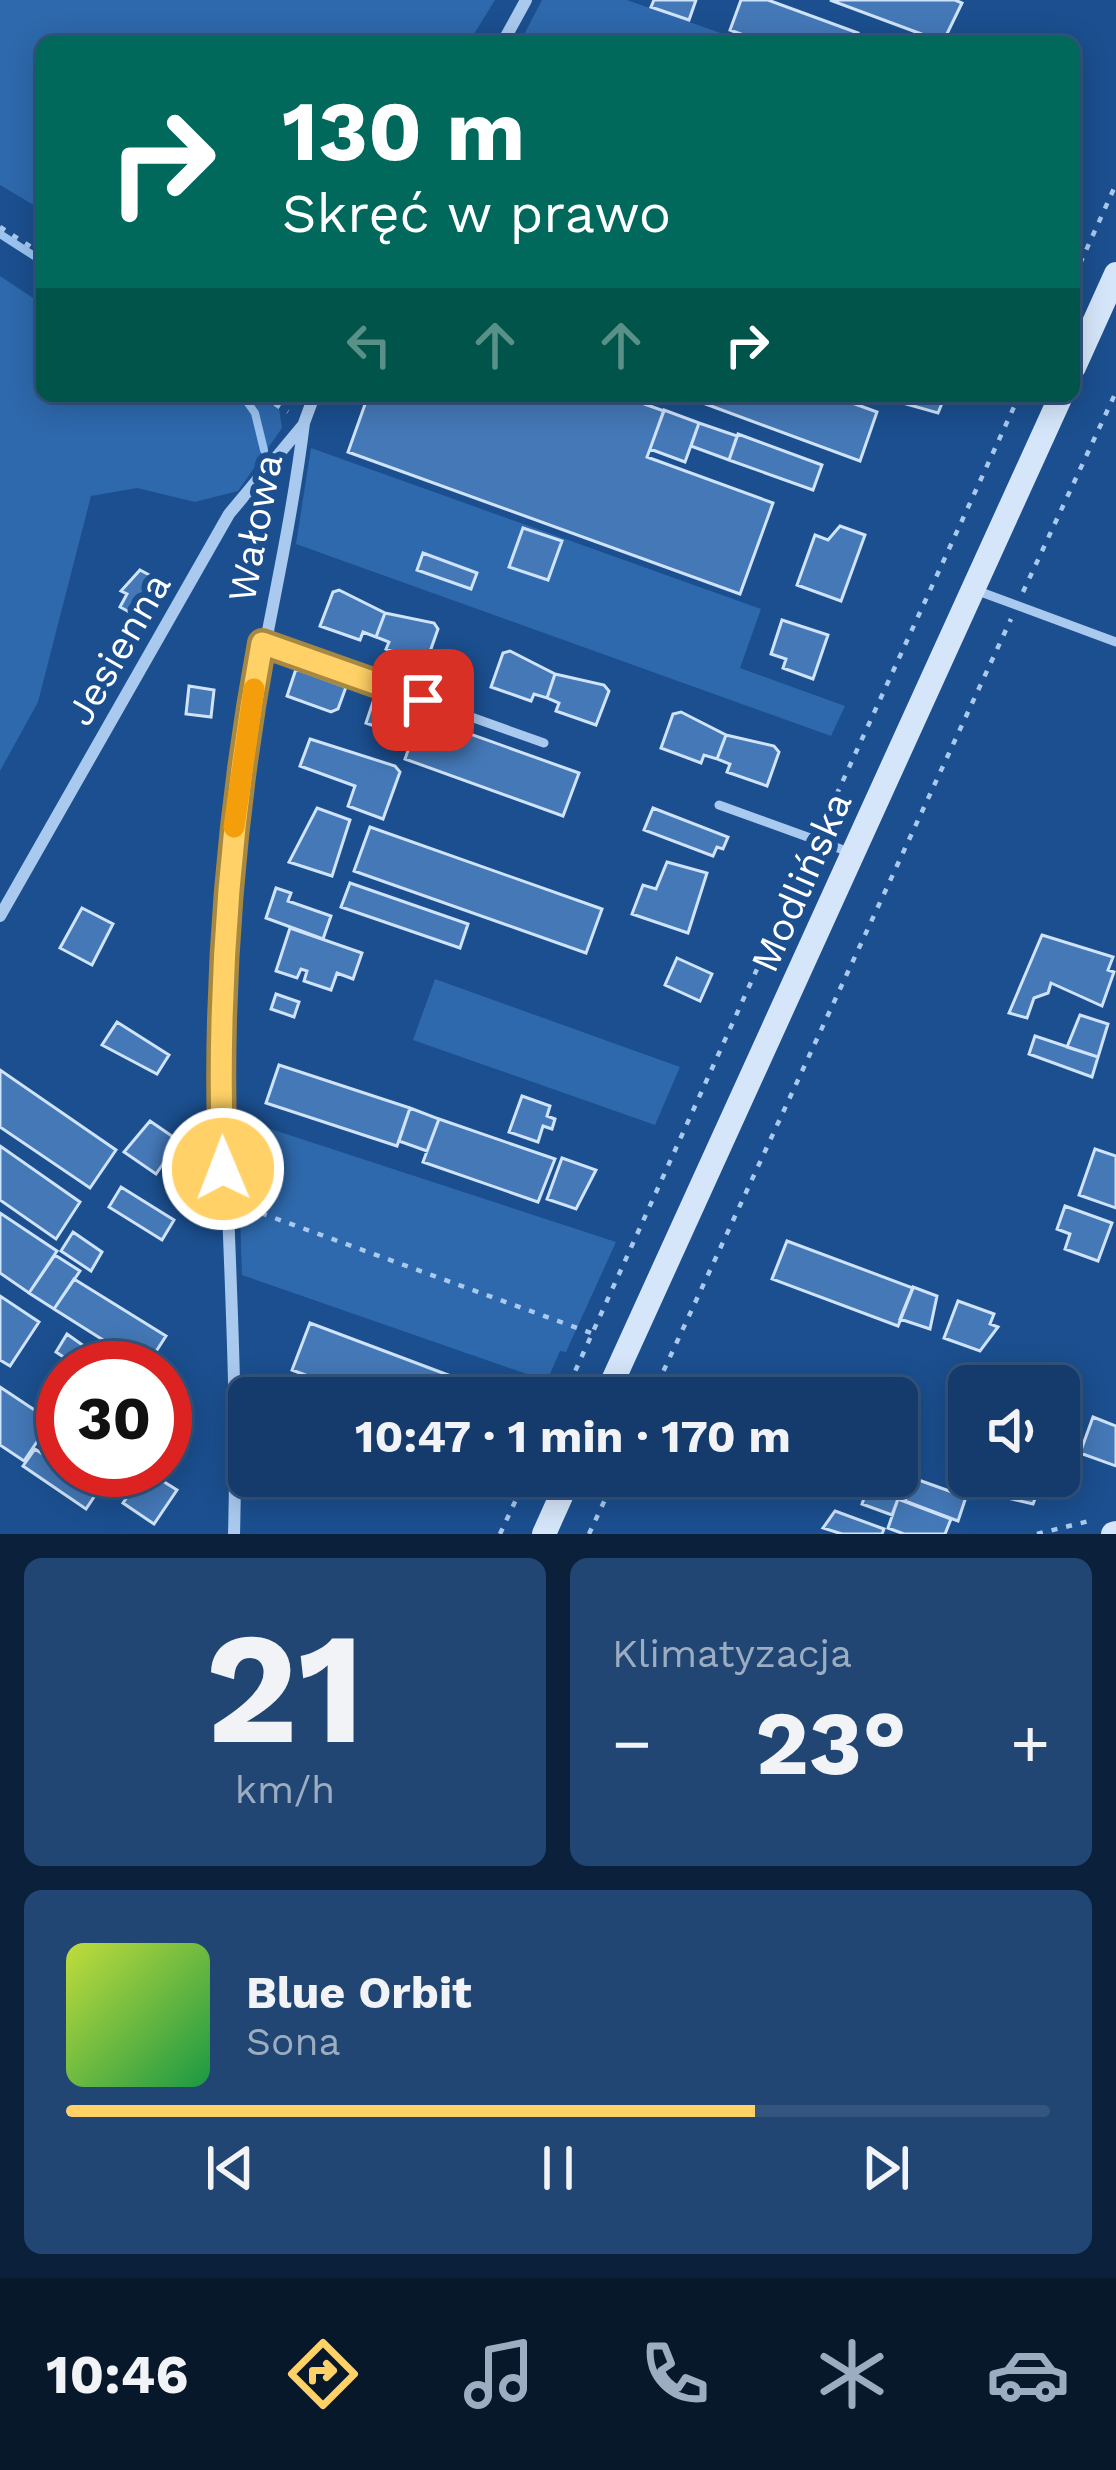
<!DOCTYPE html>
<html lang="pl">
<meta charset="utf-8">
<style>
body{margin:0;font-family:"Work Sans",sans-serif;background:#214673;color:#f1f3f6;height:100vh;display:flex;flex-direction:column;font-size:45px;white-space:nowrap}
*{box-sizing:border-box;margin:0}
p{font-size:39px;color:#9dadc1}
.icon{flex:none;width:66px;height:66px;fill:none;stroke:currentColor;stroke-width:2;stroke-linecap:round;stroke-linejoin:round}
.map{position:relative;height:1534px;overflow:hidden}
.panel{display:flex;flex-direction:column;gap:24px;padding:24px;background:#0b203b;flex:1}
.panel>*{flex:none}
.guide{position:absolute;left:36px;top:36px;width:1044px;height:366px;border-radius:18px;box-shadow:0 6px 30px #0003,0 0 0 3px #33557e;background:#00695c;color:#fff;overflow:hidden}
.controls{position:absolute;left:948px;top:1365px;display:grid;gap:24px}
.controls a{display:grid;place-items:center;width:132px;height:132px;border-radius:18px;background:#143b6b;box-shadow:0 6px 30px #0003,0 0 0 3px #33557e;font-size:60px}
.speed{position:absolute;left:36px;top:1341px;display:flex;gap:24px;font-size:60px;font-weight:700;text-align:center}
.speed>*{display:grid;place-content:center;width:156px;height:156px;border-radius:50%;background:#143b6b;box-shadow:0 6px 30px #0003,0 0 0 3px #33557e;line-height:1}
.speed .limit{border:18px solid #d22;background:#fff;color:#111}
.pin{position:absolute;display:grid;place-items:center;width:102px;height:102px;color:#fff;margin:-51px;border-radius:24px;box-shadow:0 6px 18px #0006}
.me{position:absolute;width:132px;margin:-66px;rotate:359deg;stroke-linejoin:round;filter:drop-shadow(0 0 9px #0008)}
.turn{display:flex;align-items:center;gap:42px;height:252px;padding:0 48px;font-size:54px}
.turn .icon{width:156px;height:156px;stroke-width:2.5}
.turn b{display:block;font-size:84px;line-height:102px}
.lanes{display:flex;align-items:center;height:114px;padding:0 48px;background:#0003;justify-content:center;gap:60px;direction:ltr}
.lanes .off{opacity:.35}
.big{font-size:90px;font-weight:700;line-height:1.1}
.panel .widget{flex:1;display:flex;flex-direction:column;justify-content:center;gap:18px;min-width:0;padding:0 42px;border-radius:18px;background:#214673}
.panel .dial{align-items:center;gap:0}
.dial b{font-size:156px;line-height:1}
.song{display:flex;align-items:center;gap:36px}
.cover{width:144px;height:144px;border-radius:18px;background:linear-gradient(135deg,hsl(70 70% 55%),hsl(140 70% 35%))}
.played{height:12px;border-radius:6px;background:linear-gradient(90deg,#ffd166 70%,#33557e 70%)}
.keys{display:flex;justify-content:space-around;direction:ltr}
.heat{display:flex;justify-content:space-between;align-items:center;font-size:66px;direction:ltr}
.panel .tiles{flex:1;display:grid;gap:24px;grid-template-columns:1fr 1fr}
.widget:last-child{grid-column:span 2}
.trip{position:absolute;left:228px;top:1377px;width:690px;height:120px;border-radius:18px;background:#143b6b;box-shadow:0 6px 30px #0003,0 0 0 3px #33557e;font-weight:700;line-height:120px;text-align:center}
.menu{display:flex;height:192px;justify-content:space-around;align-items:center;background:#08182b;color:#9dadc1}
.menu .icon{width:84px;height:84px}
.menu .selected{color:#ffd166}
.menu b{font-size:54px;color:#f1f3f6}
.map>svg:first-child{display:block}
</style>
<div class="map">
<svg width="1116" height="1534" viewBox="0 0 1116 1534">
<rect width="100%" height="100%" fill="#1b4f8f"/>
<path fill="#2e69ad" d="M0 0H495L469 42H42V210L0 185Z
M542 0H627L746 42H520Z
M0 276 42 304V396H277L282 428 238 491 195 502 137 488 91 496 38 702 0 771Z
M311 448 761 609 740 668 845 706 831 736 296 544Z
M435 979 680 1067 655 1125 413 1040Z
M237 1118 616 1242 566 1352 560 1351 547 1381 242 1275Z"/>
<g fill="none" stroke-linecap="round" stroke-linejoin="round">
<path stroke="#9cc4f0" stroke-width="8" d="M0 234 42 261
M243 396 255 413 264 450"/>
</g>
<path fill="#4478b7" stroke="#cfe3fa" stroke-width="3" d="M654 0H696L689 20 651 7Z
M741 0H768L858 33 855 42H762L730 30Z
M830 0H955L962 3 943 42Z
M368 396H622L664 411 647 457 773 503 740 594 348 452Z
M684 396H833L877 412 860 461Z
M901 396H945L938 413 899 402Z
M664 410 699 423 685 462 650 449Z
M699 423 737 436 729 460 691 446Z
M738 434 822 465 813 490 729 460Z
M840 526 865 535 841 601 797 585 815 535 828 540Z
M523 528 562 541 548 580 509 567Z
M423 553 477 573 471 589 417 570Z
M140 570 168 585 148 622 120 607 127 594 121 591Z
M339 590 385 613 376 637 363 632 360 640 320 626 333 592Z
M385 613 434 623 438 629 426 663 386 649 389 642 376 637Z
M782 620 828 635 813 679 783 668 786 659 771 654Z
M510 651 555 674 547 698 534 694 531 701 491 687 503 653Z
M296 669 346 687 338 709 331 712 287 696Z
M555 674 604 685 609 691 596 725 556 711 559 703 547 698Z
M189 686 214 690 211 717 186 714Z
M374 699 409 711 400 735 366 723Z
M681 712 726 735 717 759 704 755 701 763 661 748 673 714Z
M420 716 579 773 563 816 405 759Z
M726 735 774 746 779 752 767 786 727 772 730 764 717 759Z
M310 739 395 766 400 772 383 819 348 806 355 786 300 766Z
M317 808 350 820 332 876 289 862Z
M653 808 728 837 723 849 717 847 713 856 644 830Z
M370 827 602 909 586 953 354 871Z
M667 862 707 873 688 933 632 914 643 885 656 889Z
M350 883 468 924 460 948 341 907Z
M276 888 291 893 288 901 331 916 323 939 266 918Z
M82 908 113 924 92 965 60 948Z
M290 928 362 953 353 979 337 973 331 990 304 981 307 971 301 969 297 978 276 971Z
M1042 935 1113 957 1108 970 1114 972 1102 1006 1051 983 1048 993 1034 998 1027 1018 1009 1013Z
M677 958 712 974 700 1001 665 985Z
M276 994 299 1002 294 1017 271 1009Z
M1080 1015 1108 1024 1098 1057 1067 1047Z
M117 1022 169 1055 157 1074 102 1045Z
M1035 1036 1098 1057 1092 1077 1029 1054Z
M279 1065 410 1108 397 1146 266 1103Z
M0 1070 116 1150 90 1188 0 1127Z
M522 1096 550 1106 547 1116 555 1119 552 1129 543 1126 538 1142 509 1132Z
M410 1108 439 1119 427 1151 399 1141Z
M439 1119 555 1159 538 1202 423 1162Z
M150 1121 179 1141 156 1174 124 1152Z
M0 1146 80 1202 56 1239 0 1200Z
M1095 1149 1116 1156V1208L1079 1195Z
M562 1158 596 1170 576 1209 547 1199Z
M121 1187 174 1220 162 1240 109 1207Z
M1065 1206 1112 1223 1098 1261 1065 1249 1070 1234 1057 1229Z
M0 1213 57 1251 29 1293 0 1273Z
M73 1232 102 1252 91 1271 61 1251Z
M787 1241 913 1288 898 1326 772 1279Z
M55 1255 80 1271 54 1309 29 1293Z
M74 1279 166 1336 146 1367 54 1309Z
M913 1287 937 1296 930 1329 900 1319Z
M0 1296 39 1322 10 1366 0 1360Z
M958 1301 994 1314 990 1324 998 1327 980 1351 944 1338Z
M310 1323 472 1384 467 1398H367L292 1370Z
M67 1334 112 1366 116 1368H80L56 1352Z
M276 1379 307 1390 304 1398H270Z
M0 1387 51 1421 24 1461 0 1445Z
M1093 1417 1116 1426V1466L1080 1453Z
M35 1449 98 1491 86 1509 23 1466Z
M145 1470 177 1490 154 1524 123 1503Z
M897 1474 906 1477 892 1515 862 1504 872 1476Z
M997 1476H1044L1033 1504 990 1494Z
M913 1478 966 1497 958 1521 905 1501Z
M898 1499 951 1519 945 1534H904L888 1528Z
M835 1511 884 1529 882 1534H842L823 1528Z"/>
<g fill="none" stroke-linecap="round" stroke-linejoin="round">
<path stroke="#a9c9ee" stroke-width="4.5" stroke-dasharray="6 9" stroke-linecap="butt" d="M0 227 42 254
M1074 277 1116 184
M262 396 288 412
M1023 592 1116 392
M824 822 1019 396
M247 1208 591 1333
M563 1398 809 854
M651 1398 1011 619
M500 1534 527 1476
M589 1534 616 1476
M1037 1534 1089 1521"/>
<path stroke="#a9c9ee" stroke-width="9" d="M978 591 1116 642
M263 643 544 743
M719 805 849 852"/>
<path stroke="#a9c9ee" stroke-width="12" d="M503 42 526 0
M0 916 229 514 304 424
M234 1534C240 1331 217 1129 225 925 233 754 283 592 304 423L314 396"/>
<path stroke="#d6e6fa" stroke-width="24" d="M1074 367 1116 274
M605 1398 1061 396
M544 1534 570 1476
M1113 1534 1116 1533"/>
</g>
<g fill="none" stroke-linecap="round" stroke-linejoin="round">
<g stroke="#a68842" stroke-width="30">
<path id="route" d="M223 1169C216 992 230 816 262 643L423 700"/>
</g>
<use href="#route" stroke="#ffd166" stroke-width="21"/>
<path stroke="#f59e0b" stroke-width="21" d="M234 827 254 689"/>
</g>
<g text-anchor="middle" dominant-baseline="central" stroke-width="12" stroke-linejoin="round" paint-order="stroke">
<g font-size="39" fill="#fff" stroke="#1b4f8f">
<text transform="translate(255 528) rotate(-79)">Wałowa</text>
<text transform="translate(118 649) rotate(-60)">Jesienna</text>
<text transform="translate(801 882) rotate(-66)">Modlińska</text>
</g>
</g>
</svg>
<div class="controls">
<a><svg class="icon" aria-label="sound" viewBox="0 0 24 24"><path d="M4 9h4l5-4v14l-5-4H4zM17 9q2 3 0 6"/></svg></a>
</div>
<div class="speed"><div class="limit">30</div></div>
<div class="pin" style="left:423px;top:700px;background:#d93025"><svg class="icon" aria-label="arrive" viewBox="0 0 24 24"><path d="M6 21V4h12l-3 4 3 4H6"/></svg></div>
<svg class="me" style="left:223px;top:1169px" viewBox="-20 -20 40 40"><circle r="17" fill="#ffd166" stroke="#fff" stroke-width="3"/><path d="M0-11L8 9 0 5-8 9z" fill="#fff"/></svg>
<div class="trip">10:47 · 1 min · 170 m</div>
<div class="guide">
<div class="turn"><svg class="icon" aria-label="right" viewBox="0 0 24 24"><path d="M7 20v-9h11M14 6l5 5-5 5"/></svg><div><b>130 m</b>Skręć w prawo</div></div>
<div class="lanes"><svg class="icon off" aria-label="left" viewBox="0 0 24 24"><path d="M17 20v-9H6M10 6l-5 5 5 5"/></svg><svg class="icon off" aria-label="ahead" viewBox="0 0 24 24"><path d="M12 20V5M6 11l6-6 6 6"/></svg><svg class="icon off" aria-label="ahead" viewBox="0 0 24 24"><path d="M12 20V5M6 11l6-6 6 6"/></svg><svg class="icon" aria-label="right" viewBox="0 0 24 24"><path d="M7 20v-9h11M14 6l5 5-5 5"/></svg></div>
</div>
</div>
<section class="panel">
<div class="tiles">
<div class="widget dial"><b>21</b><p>km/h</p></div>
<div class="widget"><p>Klimatyzacja</p>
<div class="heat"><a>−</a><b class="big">23°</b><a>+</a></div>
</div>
<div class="widget">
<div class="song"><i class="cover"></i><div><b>Blue Orbit</b><p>Sona</p></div></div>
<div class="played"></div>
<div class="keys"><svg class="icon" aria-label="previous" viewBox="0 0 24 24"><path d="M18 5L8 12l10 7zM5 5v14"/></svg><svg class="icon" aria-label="pause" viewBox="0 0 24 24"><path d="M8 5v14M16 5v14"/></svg><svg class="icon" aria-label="next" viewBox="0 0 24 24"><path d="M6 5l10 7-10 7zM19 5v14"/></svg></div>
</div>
</div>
</section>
<nav class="menu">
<b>10:46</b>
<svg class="icon selected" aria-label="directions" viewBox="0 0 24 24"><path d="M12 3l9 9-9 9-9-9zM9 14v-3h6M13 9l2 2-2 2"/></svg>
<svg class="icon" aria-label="music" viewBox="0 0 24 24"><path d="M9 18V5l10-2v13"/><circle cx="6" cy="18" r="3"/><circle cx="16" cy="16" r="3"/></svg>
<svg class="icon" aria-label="phone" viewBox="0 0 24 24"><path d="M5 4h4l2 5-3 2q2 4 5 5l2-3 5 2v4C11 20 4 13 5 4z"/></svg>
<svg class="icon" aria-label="climate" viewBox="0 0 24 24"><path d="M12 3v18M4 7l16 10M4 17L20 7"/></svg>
<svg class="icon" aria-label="car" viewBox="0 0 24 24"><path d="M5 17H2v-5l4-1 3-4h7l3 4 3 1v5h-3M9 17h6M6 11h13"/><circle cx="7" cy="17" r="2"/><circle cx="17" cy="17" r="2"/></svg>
</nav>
